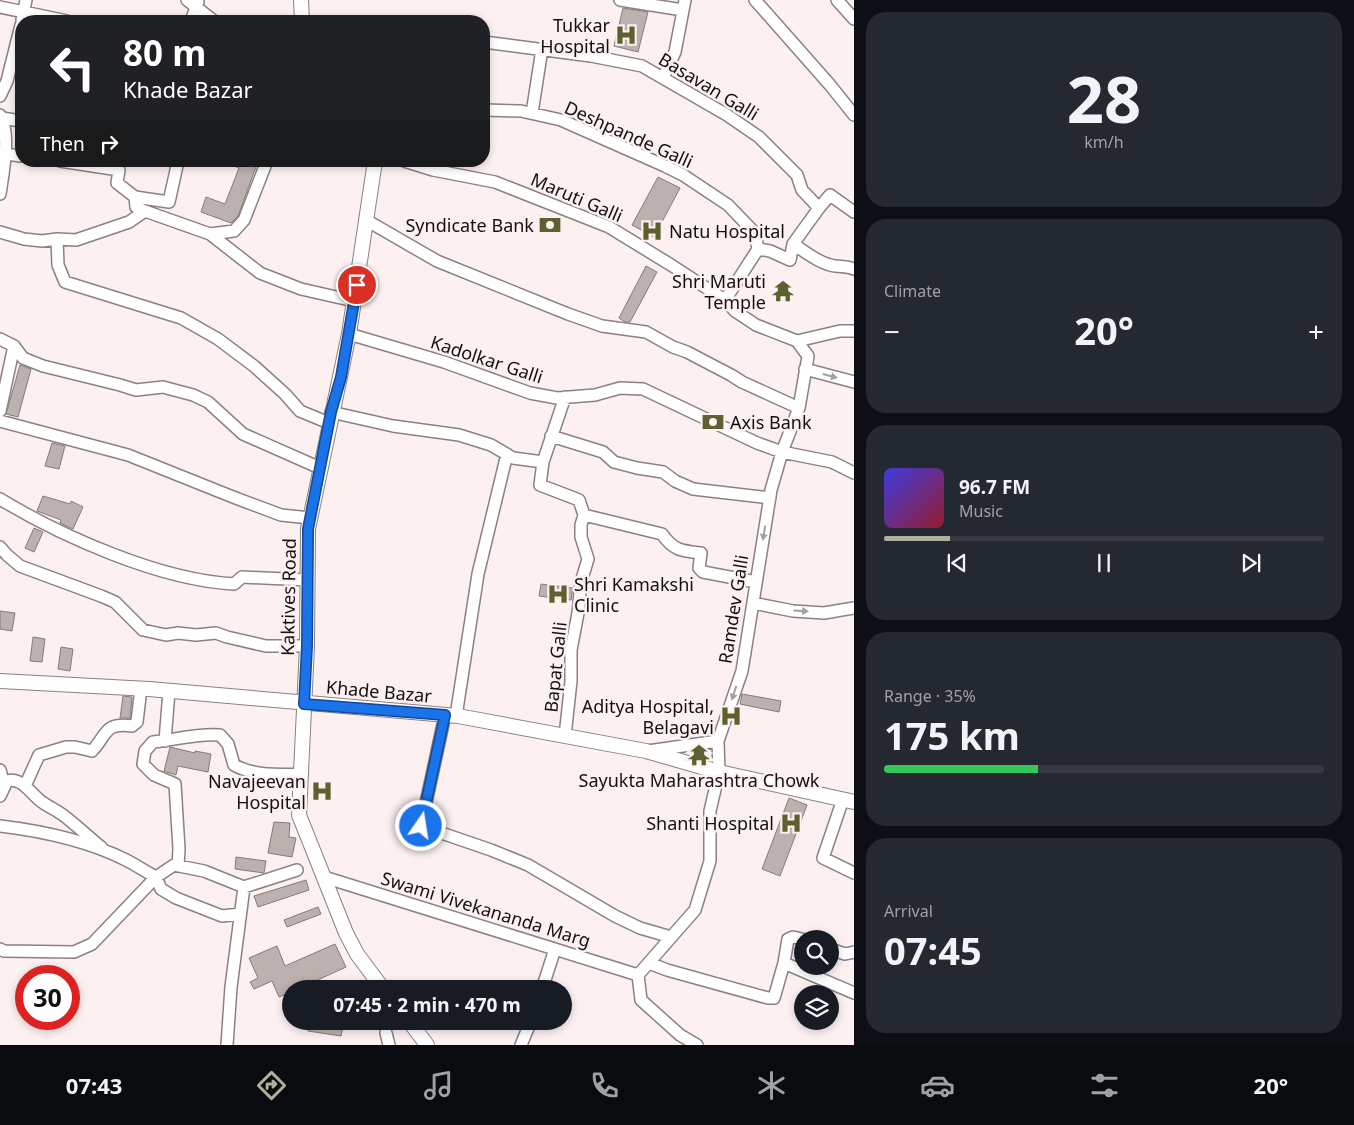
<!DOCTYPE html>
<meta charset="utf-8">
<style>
body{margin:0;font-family:"Noto Sans",sans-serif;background:#242831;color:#f1f3f6;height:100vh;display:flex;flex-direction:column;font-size:19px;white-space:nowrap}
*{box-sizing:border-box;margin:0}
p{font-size:16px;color:#9ea1a6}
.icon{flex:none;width:28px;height:28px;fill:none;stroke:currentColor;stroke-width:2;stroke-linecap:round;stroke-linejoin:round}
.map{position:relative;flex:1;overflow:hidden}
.panel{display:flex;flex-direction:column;gap:12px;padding:12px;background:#0d0f14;width:500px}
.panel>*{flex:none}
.top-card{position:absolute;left:15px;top:15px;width:475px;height:152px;border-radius:20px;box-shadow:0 2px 8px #0003;background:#202124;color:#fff;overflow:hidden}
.fabs{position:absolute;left:794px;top:930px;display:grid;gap:10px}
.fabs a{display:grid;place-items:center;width:45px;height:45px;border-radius:50%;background:#171b24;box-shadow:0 2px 8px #0003;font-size:25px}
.speed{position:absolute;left:15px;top:965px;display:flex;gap:10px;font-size:25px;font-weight:700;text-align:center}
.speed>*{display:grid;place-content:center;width:65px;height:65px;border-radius:50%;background:#171b24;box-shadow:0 2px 8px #0003;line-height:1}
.speed .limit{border:8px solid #d22;background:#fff;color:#111}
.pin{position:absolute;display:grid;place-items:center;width:42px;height:42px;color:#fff;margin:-21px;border:2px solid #fff;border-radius:50%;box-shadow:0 1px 5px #0007}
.me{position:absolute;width:55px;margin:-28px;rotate:13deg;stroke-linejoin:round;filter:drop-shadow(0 0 4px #0008)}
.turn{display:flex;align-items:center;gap:18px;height:105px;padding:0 25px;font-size:22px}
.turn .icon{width:65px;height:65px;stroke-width:2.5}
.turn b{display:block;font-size:35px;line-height:42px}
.then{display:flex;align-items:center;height:48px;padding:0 25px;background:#0003;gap:10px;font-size:19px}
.big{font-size:38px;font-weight:700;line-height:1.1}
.panel .card{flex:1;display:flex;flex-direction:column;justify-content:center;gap:8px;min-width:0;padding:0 18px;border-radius:20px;background:#242831}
.panel .dial{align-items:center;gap:0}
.dial b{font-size:65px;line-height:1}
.song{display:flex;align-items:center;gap:15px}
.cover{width:60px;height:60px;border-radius:8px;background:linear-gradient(135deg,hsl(240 70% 55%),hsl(350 70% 35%))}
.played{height:5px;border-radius:2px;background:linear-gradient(90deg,#aeb19c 15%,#363941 15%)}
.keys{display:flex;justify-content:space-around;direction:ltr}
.heat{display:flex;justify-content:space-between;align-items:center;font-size:28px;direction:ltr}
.charge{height:8px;border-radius:4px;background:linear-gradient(90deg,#34c759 35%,#363941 0)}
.trip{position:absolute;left:282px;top:980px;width:290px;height:50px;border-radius:25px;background:#171b24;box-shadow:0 2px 8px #0003;font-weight:700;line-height:50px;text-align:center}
.tab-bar{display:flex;height:80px;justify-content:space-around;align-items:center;background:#090b0e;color:#9ea1a6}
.tab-bar .icon{width:35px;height:35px}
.tab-bar .active{color:#aeb19c}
.tab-bar b{font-size:22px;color:#f1f3f6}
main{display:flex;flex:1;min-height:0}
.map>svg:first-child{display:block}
</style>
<main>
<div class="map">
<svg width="854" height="1045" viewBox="0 0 854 1045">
<rect width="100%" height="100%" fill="#fcf0f1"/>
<path fill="#bbb1ae" stroke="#857b79" d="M623 8 648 12 638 52 614 46Z
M222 161H250L257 164 238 216 231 223 201 212 206 197 225 204 239 168Z
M658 177 680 188 654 237 632 225Z
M646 266 657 272 630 322H625L619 318Z
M20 365 31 369 18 417 6 414Z
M52 443 65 446 59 469 45 466Z
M43 496 70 504 71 501 83 507 73 529 60 523 61 520 37 511Z
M34 528 43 532 34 552 25 548Z
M541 584 573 588 571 600 539 596Z
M0 611 15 613 12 631 0 629Z
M33 637 45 639 42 662 30 661Z
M61 647 73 649 70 671 58 669Z
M742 694 781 701 779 712 740 704Z
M123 696 132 697 130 718H120Z
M170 747 195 753V751L211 754 208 772 178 766 176 775 164 771Z
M789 798 807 805 780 876 762 869Z
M274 822 290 823 289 837 296 838 292 857 268 853Z
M236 857 266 861 264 873 235 869Z
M306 880 309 890 258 907 254 896Z
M318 907 321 914 287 927 284 920Z
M335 944 346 967 298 989H291V992L279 997 272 981 254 989 250 982 258 978 249 958 277 946 285 966Z
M309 1023 343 1027 341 1036 308 1031Z"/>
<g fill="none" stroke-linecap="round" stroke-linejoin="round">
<g stroke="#8b8182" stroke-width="14">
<path id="minor" d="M187 0 214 21
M620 0 683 10
M755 0 830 85 854 115
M837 0 854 19
M0 7 67 21
M22 20 26 0
M191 21 198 2
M484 42 591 56 642 66 727 115 759 137 797 175 802 190 819 208 793 244 790 260 770 251 758 249
M663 78 675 52 685 0
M0 96 7 81 21 25
M484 110 521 111 561 120 665 166 683 175 728 205 755 233 758 249 725 300
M532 113 542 49
M0 115C11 133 3 174 0 194
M2 118 21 121
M6 154 21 156
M60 161 119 170 117 183 135 197 136 207 145 211
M404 161 433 170 495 182 609 227 671 265 725 300 735 311 756 325 797 341 808 356 799 408 782 452 771 490 742 671 718 741 719 772 710 811V861L695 910 638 975
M135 197 169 202 178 161
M819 208 830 195 854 212
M366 220 437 261 568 314 602 326 646 332 673 347 687 352 731 375 742 382 799 408
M0 232 24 239 42 241 57 239 76 240 129 222 145 211 210 234 260 273 301 289 354 301
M210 234 234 231 244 220 267 161
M57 239 58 265 65 282 181 318 218 339 254 366 285 394 300 411 329 423
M793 244C806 252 820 264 835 266 842 267 847 266 854 269
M349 334 444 362 530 393 557 398 595 395 620 388 643 389 757 443 782 452 832 462 854 473
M0 339 14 346 23 358 43 366 120 385 136 390 163 387 193 395 208 402 243 434 320 468
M797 341 840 331H854
M805 369 854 382
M0 411 14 346
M331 412 393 426 459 435 491 445 513 458 543 462 565 397
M0 421 128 455 233 497 281 515 310 518
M551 436 603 452 614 462 637 468 663 472 675 481 693 489 770 498
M543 462 540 485 579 500 584 515 662 534C674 551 682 551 701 553L699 568 703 572 756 582
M0 499C63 537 160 580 234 584L242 577 307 580
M0 547 7 555 20 566 101 596 115 602 143 630 166 635 178 633 196 635 216 633 227 637 266 646H307
M753 603 793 611 824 613 854 608
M445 715 421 826 491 850 528 865 615 916 640 928 671 937
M456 716 478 574 507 454
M565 736 571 681V650L578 613 581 582 588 559 581 537V525L584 515
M165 741 169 691
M648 751 718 741
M0 770 4 785
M25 786 39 755 66 747H75L92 751C107 735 104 722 132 726L137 722 141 688
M0 796 7 781C21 776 32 795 42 802 49 807 56 810 63 815 76 825 89 837 102 848
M843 799 823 858 854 873
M0 826C42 831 88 841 126 860 136 865 146 872 156 877L174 865 204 871 244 887
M178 866 179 849 175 784 154 775 143 764 145 751 153 742C175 740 197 733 220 735L228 744 234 765C254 776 280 775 302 774
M324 877 638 975
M0 949 4 951 74 952 92 944 156 877 161 889 176 898 222 916 240 914
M830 949 845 954 854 952
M649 963 667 970 768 998H774L784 963 788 939 793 937 802 939
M784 963 854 993
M638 975 641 1000 680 1035 697 1045
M542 989 555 949
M386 1033 389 1045
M227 1045 231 987 244 887 297 870
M521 1045 531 1021"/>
</g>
<g stroke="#8b8182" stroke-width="16">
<path id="major" d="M301 0 302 21
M375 161 349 334 308 529 307 646 299 815 346 933 357 954 383 989
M0 681 149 689 458 716 646 751 719 772 854 802
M409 1021 427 1045"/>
</g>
<use href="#minor" stroke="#fff" stroke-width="11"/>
<use href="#major" stroke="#fff" stroke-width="14"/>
</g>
<defs><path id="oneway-solid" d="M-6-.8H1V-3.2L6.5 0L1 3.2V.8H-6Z" transform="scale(1.25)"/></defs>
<g fill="#a19fa0">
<use href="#oneway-solid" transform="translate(830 376) rotate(15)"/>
<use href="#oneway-solid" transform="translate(764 533) rotate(99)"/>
<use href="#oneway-solid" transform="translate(801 611) rotate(4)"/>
<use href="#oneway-solid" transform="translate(734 693) rotate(108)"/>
</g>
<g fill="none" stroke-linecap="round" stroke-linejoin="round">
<g stroke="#114b97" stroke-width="12">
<path id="route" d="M357 285 341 377 331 412 308 529 307 646 304 704 445 715 421 826"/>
</g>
<use href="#route" stroke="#1a73e8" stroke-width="9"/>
</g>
<defs>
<g id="hospital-bare" transform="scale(1.725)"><path d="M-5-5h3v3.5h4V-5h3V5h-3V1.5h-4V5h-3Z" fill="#5c612f" stroke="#fcf0f1" stroke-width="2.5" paint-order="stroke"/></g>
<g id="bank-bare" transform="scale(1.725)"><path d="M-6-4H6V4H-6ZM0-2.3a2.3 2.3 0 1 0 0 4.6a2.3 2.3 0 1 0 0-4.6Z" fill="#5c612f" stroke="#fcf0f1" stroke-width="2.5" paint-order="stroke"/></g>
<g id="temple-bare" transform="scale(1.725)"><path d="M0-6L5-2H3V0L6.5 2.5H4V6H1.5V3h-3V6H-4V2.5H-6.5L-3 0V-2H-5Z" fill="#5c612f" stroke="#fcf0f1" stroke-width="2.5" paint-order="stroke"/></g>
</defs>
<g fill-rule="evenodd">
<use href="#hospital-bare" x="626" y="35"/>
<use href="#bank-bare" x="550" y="225"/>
<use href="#hospital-bare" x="652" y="231"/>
<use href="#temple-bare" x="783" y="291"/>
<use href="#bank-bare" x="713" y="422"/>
<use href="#hospital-bare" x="558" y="594"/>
<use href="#hospital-bare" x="731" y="716"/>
<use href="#temple-bare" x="699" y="755"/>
<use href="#hospital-bare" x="322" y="791"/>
<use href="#hospital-bare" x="791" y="823"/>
</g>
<g text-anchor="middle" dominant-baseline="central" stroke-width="5" stroke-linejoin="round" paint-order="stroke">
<g font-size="18" fill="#141011" stroke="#fcf0f1" text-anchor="end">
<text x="610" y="25">Tukkar<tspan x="610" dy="21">Hospital</tspan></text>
<text x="534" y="225">Syndicate Bank</text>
<text x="669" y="231" text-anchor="start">Natu Hospital</text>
<text x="766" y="281">Shri Maruti<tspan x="766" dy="21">Temple</tspan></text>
<text x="730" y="422" text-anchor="start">Axis Bank</text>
<text x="574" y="584" text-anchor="start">Shri Kamakshi<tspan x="574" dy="21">Clinic</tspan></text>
<text x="714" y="706">Aditya Hospital,<tspan x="714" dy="21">Belagavi</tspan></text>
<text x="699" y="780" text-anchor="middle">Sayukta Maharashtra Chowk</text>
<text x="306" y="781">Navajeevan<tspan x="306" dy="21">Hospital</tspan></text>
<text x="774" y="823">Shanti Hospital</text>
</g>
<g font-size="18" fill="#141011" stroke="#fcf0f1">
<text transform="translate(709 86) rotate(31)">Basavan Galli</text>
<text transform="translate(629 134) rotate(24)">Deshpande Galli</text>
<text transform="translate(577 197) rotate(23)">Maruti Galli</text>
<text transform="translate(487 359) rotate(18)">Kadolkar Galli</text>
<text transform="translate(288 597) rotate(-89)">Kaktives Road</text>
<text transform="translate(733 609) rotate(-81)">Ramdev Galli</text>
<text transform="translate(555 667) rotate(-84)">Bapat Galli</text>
<text transform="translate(379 691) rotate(5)">Khade Bazar</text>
<text transform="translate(486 909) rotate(17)">Swami Vivekananda Marg</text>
</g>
</g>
</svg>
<div class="fabs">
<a><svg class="icon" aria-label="search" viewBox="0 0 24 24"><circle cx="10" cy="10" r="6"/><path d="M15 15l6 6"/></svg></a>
<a><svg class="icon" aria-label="layers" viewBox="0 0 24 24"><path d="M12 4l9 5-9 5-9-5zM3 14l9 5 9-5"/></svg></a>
</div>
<div class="speed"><div class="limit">30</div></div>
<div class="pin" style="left:357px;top:285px;background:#d93025"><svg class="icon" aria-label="arrive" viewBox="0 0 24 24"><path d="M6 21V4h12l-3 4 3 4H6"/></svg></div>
<svg class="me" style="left:421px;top:826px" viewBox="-20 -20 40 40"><circle r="17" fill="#1a73e8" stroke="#fff" stroke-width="3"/><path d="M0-11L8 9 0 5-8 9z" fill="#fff"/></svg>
<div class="trip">07:45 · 2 min · 470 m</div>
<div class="top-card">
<div class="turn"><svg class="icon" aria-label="left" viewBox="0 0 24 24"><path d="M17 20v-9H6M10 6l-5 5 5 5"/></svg><div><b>80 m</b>Khade Bazar</div></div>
<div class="then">Then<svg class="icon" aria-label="right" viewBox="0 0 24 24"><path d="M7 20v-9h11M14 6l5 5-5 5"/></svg></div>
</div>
</div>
<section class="panel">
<div class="card dial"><b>28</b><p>km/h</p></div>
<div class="card"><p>Climate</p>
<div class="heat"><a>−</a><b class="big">20°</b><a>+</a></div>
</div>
<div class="card">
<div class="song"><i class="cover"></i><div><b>96.7 FM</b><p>Music</p></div></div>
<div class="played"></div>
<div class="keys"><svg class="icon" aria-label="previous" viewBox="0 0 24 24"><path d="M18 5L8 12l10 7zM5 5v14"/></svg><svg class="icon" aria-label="pause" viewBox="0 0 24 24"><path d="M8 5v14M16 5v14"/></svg><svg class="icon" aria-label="next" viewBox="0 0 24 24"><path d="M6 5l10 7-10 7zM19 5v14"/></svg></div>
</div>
<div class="card"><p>Range · 35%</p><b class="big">175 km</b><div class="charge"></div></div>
<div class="card"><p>Arrival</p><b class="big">07:45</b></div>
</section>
</main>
<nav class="tab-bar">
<b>07:43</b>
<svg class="icon active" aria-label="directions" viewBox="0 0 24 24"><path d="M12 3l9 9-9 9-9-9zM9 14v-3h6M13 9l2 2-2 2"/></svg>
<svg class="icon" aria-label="music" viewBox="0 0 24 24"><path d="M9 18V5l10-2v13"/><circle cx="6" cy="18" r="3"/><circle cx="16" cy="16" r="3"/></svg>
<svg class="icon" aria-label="phone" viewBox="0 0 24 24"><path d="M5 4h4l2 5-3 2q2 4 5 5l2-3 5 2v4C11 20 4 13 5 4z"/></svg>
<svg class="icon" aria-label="climate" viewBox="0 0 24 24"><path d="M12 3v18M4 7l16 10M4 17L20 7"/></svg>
<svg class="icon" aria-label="car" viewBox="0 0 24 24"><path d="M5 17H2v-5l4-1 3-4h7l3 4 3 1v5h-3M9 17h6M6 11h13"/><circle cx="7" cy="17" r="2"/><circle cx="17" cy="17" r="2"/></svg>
<svg class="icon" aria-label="filters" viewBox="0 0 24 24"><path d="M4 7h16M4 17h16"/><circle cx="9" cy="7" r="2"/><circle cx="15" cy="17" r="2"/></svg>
<b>20°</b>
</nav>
